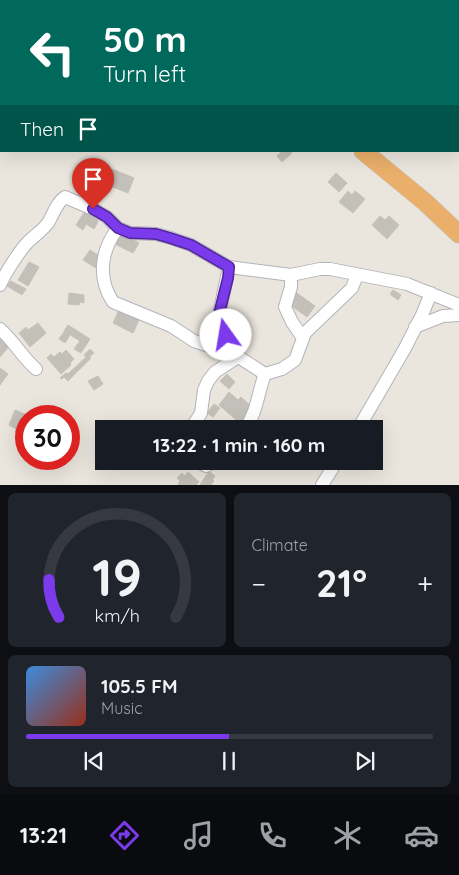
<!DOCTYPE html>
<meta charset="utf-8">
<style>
body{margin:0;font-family:Quicksand,sans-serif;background:#20242c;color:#f1f3f6;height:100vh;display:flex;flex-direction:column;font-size:19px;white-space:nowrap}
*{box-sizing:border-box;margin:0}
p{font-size:16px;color:#9ea1a6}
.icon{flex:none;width:28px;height:28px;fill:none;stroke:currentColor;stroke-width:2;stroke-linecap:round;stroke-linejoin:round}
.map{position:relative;height:485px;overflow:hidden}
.sheet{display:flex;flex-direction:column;gap:8px;padding:8px;background:#0d0f14;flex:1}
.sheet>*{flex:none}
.hud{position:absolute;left:0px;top:0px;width:460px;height:152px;box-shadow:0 5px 20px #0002;background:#00695c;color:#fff;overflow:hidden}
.speed{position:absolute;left:15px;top:405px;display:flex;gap:10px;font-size:25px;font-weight:700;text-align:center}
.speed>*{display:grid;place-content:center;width:65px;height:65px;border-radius:50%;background:#171b24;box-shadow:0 5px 20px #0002;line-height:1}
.speed .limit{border:8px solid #d22;background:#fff;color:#111}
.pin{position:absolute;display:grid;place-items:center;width:42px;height:42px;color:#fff;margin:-51px -21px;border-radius:50% 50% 50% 0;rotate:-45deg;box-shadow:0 0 5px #0007}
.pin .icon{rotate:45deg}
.me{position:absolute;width:55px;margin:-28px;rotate:347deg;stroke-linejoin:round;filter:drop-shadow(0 0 4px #0008)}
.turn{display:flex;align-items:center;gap:18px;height:105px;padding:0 20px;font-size:22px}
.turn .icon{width:65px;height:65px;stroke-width:2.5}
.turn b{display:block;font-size:35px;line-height:42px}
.then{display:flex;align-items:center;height:48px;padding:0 20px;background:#0003;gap:10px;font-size:19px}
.big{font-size:38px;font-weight:700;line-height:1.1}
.sheet .widget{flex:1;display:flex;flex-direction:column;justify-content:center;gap:8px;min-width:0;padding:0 18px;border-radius:8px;background:#20242c}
.sheet .dial{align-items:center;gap:0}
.dial svg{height:130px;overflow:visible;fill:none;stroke:#363941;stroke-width:7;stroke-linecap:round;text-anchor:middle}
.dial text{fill:#f1f3f6;stroke:none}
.song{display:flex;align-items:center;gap:15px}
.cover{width:60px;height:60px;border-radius:8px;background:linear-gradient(135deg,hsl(210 70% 55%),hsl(10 70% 35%))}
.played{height:5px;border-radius:2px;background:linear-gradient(90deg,#7c3aed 50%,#363941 50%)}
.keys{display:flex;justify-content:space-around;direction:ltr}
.heat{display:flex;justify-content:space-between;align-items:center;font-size:28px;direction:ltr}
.sheet .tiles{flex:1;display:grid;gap:8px;grid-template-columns:1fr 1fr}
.widget:last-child{grid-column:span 2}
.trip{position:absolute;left:95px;top:420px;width:288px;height:50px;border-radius:0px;background:#171b24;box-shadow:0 5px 20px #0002;font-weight:700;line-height:50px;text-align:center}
.tabs{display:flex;height:80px;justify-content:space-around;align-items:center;background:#090b0e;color:#9ea1a6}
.tabs .icon{width:35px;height:35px}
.tabs .selected{color:#7c3aed}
.tabs b{font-size:22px;color:#f1f3f6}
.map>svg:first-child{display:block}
</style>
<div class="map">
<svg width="459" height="485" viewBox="0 0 459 485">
<rect width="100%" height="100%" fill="#eae6de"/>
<path fill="#c3c0b9" stroke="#c6c2b8" d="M282 151H290L292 153 282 162 277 156Z
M112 169 134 178 128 193 105 184Z
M89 171 99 177 92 188 82 181Z
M336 173 347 183 339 192 328 182Z
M348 191 352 195 355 191 365 199 353 213 339 202Z
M85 211 99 216 97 220 98 222 94 229 86 224 83 230 76 225Z
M380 216 385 220 389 216 399 225 387 239 372 225Z
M118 232 139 243 133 253 113 243Z
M90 250 103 258 96 268 83 260Z
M29 262 39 267 28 286 18 280Z
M11 281 26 289 22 295 7 286Z
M393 290 401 295 398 300 390 294Z
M294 291 315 306 307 317 286 302Z
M69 293 84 295V303L80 302 79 305 68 304Z
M119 310 139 320 133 333 113 323Z
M38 323 46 333 30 347 19 333 26 327 28 330Z
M68 325 90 339 81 353 74 349 80 341 64 331Z
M64 332 70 335 65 343 59 339Z
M0 337 10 345 0 357Z
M90 349 94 353 89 357 91 358 68 381 64 377 62 379 60 378 66 373 68 374 86 357 84 355Z
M66 350 74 359 70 363 71 365 61 374 47 358 51 354 54 357 60 352 62 354Z
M0 368 8 374 0 385Z
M227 374 235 382 229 389 220 381Z
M98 376 103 384 94 390 88 381Z
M229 392 238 400 241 397 254 409 241 424 219 405Z
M214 404 220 408 213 417 207 413Z
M15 410 29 416H26V426L22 435 15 432 16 429 9 425Z
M209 471 215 476 212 480 214 481 211 485H200Z
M188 472 199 482 196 485H179L178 484 180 481 177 478 182 473 185 476Z"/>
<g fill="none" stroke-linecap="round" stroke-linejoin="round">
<g stroke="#b2b3bc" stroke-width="14">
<path id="minor" d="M52 0 54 1
M279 1 280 0
M118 228C101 250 97 278 113 302L171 326 194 341 215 348 233 350
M229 267 220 310 226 335 237 356 265 374 282 369 295 360 305 333 352 288 357 275
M291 275V287L285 307 292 322 303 338
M0 285C4 275 20 250 28 242 35 235 42 231 48 223 53 215 57 202 65 197L93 209 107 217 118 228 130 233 156 234 171 238 191 245 229 267 291 275 320 269H330L407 284 459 305
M415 327 443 316 459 315
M0 329C14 341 22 357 36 369
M191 429 201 413 204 390 208 381 215 372 238 357
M245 429C258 410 257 395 265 374
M358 429 404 350 422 315 431 293
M196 461 206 466 215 461
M322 485 337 461"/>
</g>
<g stroke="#c3c3c3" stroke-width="19">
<path id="highway" d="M232 0 233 1
M363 151 425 202 459 234"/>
</g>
<use href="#minor" stroke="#fff" stroke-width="12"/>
<use href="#highway" stroke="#eaaf6a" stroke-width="18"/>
</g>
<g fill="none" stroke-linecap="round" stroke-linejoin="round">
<g stroke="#51269a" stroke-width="12">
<path id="route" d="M93 209 107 217 118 228 130 233 156 234 170 238 191 245 229 267 228 278 220 310 226 335"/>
</g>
<use href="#route" stroke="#7c3aed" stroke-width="9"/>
</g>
</svg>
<div class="speed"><div class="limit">30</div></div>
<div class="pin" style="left:93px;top:209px;background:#d93025"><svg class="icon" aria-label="arrive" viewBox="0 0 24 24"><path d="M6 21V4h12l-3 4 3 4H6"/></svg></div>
<svg class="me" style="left:226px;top:335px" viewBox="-20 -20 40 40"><circle r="19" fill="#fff"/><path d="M0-13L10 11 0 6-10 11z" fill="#7c3aed"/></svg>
<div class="trip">13:22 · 1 min · 160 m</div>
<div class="hud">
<div class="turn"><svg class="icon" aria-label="left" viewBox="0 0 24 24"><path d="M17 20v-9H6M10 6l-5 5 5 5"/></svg><div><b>50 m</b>Turn left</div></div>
<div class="then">Then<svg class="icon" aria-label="arrive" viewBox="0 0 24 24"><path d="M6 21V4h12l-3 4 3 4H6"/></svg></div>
</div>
</div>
<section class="sheet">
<div class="tiles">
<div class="widget dial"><svg viewBox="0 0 100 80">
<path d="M14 69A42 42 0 1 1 86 69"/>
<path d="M14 69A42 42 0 0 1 8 46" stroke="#7c3aed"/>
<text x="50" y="56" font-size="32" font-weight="700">19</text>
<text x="50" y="72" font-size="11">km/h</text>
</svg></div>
<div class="widget"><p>Climate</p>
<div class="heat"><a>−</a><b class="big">21°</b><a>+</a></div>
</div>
<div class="widget">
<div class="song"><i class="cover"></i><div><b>105.5 FM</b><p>Music</p></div></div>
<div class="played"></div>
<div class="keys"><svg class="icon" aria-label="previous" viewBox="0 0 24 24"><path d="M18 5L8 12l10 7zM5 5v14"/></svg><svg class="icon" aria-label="pause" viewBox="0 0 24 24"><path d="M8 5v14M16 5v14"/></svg><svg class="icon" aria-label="next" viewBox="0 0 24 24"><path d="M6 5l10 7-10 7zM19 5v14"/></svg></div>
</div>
</div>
</section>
<nav class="tabs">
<b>13:21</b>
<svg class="icon selected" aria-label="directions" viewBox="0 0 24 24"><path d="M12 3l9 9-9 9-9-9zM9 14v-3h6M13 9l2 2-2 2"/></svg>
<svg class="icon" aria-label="music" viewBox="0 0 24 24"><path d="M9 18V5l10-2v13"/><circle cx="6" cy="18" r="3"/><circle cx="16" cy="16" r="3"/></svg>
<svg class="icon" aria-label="phone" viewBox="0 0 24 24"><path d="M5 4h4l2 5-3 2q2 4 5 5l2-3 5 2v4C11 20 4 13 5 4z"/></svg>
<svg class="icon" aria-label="climate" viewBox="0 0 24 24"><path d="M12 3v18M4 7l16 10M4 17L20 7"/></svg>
<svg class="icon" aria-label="car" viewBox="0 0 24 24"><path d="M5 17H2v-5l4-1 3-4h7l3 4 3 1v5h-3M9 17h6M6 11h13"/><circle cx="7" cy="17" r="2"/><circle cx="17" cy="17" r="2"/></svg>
</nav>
